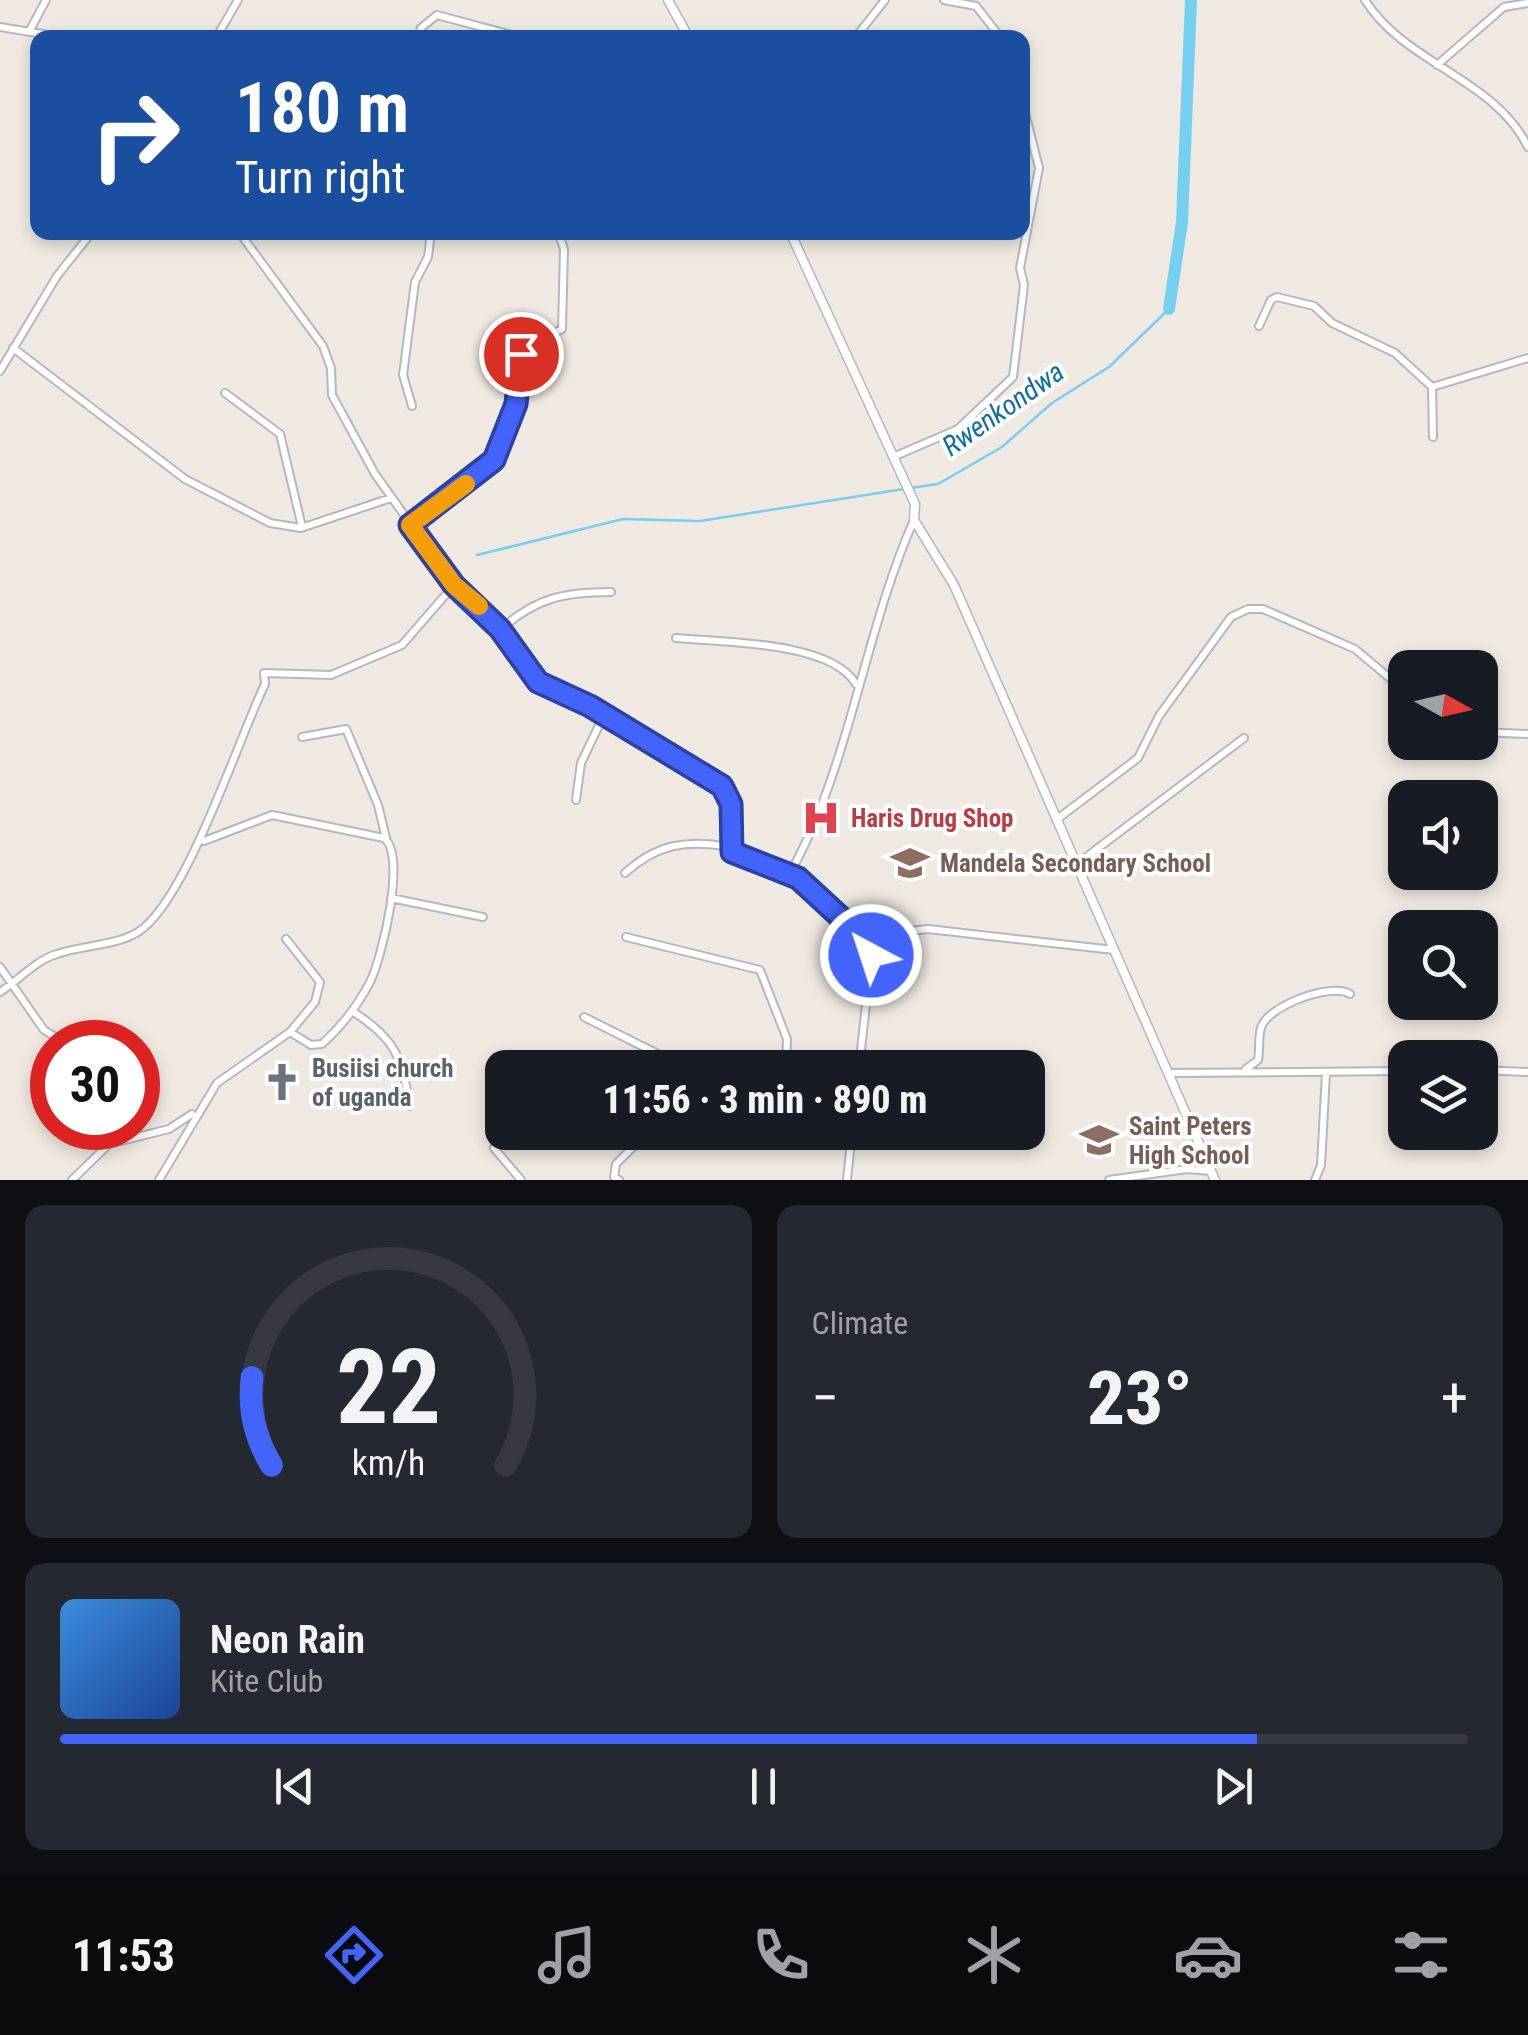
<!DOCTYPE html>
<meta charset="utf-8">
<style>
body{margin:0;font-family:"Roboto Condensed",sans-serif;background:#242831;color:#f1f3f6;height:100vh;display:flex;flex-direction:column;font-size:38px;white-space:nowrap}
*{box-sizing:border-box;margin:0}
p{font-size:32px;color:#9ea1a6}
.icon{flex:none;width:55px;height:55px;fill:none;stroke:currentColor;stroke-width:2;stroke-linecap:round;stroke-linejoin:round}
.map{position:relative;height:1180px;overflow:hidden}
.sheet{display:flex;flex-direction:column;gap:25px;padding:25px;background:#0d0f14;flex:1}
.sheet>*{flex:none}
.guide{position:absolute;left:30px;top:30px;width:1000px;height:210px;border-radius:20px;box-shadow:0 5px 15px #0003;background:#1a4fa0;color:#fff;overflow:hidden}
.needle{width:65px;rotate:98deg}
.controls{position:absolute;left:1388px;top:650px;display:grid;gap:20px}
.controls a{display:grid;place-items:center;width:110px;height:110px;border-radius:20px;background:#171b24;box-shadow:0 5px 15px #0003;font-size:50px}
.speed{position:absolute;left:30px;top:1020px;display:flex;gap:20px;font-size:50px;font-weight:700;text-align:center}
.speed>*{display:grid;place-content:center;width:130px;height:130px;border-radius:50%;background:#171b24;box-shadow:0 5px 15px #0003;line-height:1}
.speed .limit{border:15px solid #d22;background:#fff;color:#111}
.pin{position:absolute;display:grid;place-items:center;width:85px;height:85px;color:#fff;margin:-42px;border:5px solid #fff;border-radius:50%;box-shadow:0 2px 10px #0007}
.me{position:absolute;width:110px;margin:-55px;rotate:320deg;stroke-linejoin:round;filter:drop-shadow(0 0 8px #0008)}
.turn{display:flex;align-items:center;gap:35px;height:210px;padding:0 40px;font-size:45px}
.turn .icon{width:130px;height:130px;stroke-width:2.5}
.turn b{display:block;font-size:70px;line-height:85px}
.big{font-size:75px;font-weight:800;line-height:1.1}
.sheet .card{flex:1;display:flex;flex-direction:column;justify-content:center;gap:15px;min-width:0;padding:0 35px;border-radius:20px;background:#242831}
.sheet .dial{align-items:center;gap:0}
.dial svg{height:260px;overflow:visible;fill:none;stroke:#363941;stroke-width:7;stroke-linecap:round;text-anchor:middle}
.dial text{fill:#f1f3f6;stroke:none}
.song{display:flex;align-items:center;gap:30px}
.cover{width:120px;height:120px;border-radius:15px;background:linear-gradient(135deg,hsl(210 70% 55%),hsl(220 70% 35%))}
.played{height:10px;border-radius:5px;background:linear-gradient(90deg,#4264fb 85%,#363941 85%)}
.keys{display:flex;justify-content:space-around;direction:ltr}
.heat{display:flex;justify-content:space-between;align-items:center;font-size:55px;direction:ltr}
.sheet .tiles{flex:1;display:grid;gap:25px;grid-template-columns:1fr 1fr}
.card:last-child{grid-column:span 2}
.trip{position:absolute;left:485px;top:1050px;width:560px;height:100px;border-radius:20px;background:#171b24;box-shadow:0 5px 15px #0003;font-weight:800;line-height:100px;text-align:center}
.tab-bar{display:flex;height:160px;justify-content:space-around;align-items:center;background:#090b0e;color:#9ea1a6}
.tab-bar .icon{width:70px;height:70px}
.tab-bar .selected{color:#4264fb}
.tab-bar b{font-size:45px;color:#f1f3f6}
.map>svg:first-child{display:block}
</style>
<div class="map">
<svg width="1528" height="1180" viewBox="0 0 1528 1180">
<rect width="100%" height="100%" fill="#efe9e1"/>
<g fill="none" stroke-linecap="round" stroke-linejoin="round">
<path stroke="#75cff0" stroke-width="2.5" d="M911 488 938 484 1002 447 1052 403 1109 367 1169 309
M477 555 623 519 700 521 904 489"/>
<path stroke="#75cff0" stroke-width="12" d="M1169 309 1182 222 1191 0"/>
<g stroke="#b4b7c1" stroke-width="10">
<path id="minor" d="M944 0 976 6 1001 38
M1365 0C1405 64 1494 78 1528 147
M0 27 67 38
M30 30 46 0
M216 38 238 0
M418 38 421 28 437 15 523 38
M855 38 885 0
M1437 65 1504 7 1528 3
M239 232 323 346 331 368 332 395 375 474 454 585 490 616 538 682 591 706 721 786 731 803 732 852 789 875
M1259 326 1271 300 1277 297 1314 306 1332 323 1395 353 1432 387 1433 437
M13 348 185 479 270 523 301 528 391 498
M0 371 57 276 92 232
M1432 387 1528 358
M225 393 280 434 302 527
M412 406 403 375 415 282 428 257 431 232
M893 457 958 429 1013 377 1024 285 1020 268 1039 168 1022 101
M410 525 494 460 516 404 523 349 562 329 564 249 558 232
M501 629C536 598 564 592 611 592
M676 638C721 642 831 641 856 684
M1480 732 1528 734
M302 737 346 729 378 805 386 838
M576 800 581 763 604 715
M1056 820 1138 758 1159 716 1231 617 1248 609H1263L1355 649 1405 691
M1077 864 1244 738
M625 873C657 844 687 839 729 847
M391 898 483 917
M626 937 760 970 787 1039 786 1068
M286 939 320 982 315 1002 290 1032
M872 950 901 932 928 929 1114 950
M0 967 44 1030 64 1042
M0 992C19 980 36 960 57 954 82 945 116 946 138 932 186 902 238 740 265 684L264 673 331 675 402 645 454 585
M352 1011C396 1039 401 1056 410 1106
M584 1017 686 1068 699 1060 766 1068
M859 1068 872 950 789 875C851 765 863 635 914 520
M1246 1069 1258 1060C1260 1050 1258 1038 1261 1028 1266 1007 1330 982 1350 994
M1480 1070 1528 1072
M1171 1073 1405 1071
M109 1144 169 1129 192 1114
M494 1148 521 1180
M72 1180 109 1144 119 1128
M159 1180 217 1083 290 1032 311 1045 322 1044C341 1027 358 1005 370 982 382 958 407 855 384 838L272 815 204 841
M619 1180 614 1177 616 1164 648 1132
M847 1180 852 1132
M1109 1180 1187 1169 1211 1171
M1315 1180 1321 1165 1326 1073"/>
</g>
<g stroke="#b4b7c1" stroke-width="11">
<path id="tertiary" d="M668 0 689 38
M790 232 915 504 914 520 954 585 1215 1180"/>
</g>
<use href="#minor" stroke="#fff" stroke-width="6"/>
<use href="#tertiary" stroke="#fff" stroke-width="8"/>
</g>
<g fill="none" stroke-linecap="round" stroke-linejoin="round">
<g stroke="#2b41a3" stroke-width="25">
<path id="route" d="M521 354 516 404 494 460 410 525 454 585 500 629 538 682 590 706 722 786 731 804 732 852 798 878 863 938 871 955"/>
</g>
<use href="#route" stroke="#4264fb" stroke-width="18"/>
<path stroke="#f59e0b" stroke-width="18" d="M466 484 410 525 454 585 479 606"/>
</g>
<defs>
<g id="hospital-bare" transform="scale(3)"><path d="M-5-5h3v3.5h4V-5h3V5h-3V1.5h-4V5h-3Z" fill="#e0444e" stroke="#fff" stroke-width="2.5" paint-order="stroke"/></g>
<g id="school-bare" transform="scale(3)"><path d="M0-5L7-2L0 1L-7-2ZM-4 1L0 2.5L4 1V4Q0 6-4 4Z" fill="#8d6e63" stroke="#fff" stroke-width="2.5" paint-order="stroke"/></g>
<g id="church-bare" transform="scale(3)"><path d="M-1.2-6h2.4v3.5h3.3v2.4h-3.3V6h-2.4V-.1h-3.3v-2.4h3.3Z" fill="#6b7280" stroke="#fff" stroke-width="2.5" paint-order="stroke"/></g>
</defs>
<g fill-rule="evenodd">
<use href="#hospital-bare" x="821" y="818"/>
<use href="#school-bare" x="910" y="863"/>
<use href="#church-bare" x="282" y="1082"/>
<use href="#school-bare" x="1099" y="1140"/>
</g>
<g text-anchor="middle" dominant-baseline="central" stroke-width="8" stroke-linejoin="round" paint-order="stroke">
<g font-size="25" font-weight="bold" fill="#be3a42" stroke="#fff" text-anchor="start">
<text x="851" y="818">Haris Drug Shop</text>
</g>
<g font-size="25" font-weight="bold" fill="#785e54" stroke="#fff" text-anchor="start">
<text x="940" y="863">Mandela Secondary School</text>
<text x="1129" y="1126">Saint Peters<tspan x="1129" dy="29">High School</tspan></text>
</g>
<g font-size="25" font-weight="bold" fill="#5b616d" stroke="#fff" text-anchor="start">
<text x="312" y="1068">Busiisi church<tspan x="312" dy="29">of uganda</tspan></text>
</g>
<g font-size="28" font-style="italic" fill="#0d6fa3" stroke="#fff">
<text transform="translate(1003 409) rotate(-35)">Rwenkondwa</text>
</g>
</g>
</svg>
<div class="controls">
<a><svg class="needle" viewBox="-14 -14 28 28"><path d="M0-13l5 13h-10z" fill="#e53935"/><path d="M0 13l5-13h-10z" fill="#9ea1a6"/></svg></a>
<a><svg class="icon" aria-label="sound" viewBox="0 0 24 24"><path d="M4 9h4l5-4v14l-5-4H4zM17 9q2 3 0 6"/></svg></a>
<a><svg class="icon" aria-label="search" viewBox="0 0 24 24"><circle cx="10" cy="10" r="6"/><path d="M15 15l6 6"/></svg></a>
<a><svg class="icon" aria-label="layers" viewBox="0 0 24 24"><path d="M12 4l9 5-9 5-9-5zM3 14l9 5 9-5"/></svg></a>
</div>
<div class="speed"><div class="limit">30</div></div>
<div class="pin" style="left:521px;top:354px;background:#d93025"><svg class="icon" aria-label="arrive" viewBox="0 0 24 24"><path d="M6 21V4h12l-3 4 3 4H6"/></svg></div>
<svg class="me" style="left:871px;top:955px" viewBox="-20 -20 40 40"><circle r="17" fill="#4264fb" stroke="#fff" stroke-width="3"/><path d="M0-11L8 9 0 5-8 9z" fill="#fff"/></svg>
<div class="trip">11:56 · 3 min · 890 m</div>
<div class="guide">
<div class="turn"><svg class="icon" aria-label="right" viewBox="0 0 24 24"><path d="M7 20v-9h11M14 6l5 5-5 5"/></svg><div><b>180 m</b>Turn right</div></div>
</div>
</div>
<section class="sheet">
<div class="tiles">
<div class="card dial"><svg viewBox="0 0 100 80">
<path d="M14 69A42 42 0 1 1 86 69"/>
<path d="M14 69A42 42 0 0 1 8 42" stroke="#4264fb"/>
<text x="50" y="56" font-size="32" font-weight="700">22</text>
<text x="50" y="72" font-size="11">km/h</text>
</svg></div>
<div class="card"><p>Climate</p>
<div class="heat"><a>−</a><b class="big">23°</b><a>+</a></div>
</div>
<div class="card">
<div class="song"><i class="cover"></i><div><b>Neon Rain</b><p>Kite Club</p></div></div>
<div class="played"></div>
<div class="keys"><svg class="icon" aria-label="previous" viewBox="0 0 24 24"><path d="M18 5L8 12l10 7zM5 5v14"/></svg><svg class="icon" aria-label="pause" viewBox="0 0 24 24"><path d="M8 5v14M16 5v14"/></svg><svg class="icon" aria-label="next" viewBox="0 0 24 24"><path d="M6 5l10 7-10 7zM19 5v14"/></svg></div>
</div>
</div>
</section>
<nav class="tab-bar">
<b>11:53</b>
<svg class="icon selected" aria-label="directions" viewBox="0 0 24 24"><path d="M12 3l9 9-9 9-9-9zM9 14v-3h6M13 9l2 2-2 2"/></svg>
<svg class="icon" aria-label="music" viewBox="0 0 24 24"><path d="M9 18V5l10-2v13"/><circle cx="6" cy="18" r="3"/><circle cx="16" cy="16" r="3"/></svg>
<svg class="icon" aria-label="phone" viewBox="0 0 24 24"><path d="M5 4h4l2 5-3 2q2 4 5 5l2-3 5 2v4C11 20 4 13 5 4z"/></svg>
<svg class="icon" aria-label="climate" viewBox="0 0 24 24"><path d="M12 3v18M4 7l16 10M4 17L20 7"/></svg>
<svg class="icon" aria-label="car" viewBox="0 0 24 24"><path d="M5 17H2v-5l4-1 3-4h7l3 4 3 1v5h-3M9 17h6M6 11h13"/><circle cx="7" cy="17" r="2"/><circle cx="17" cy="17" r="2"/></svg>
<svg class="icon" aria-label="filters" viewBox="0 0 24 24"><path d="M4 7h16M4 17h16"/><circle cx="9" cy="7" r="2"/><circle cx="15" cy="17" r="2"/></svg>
</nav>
